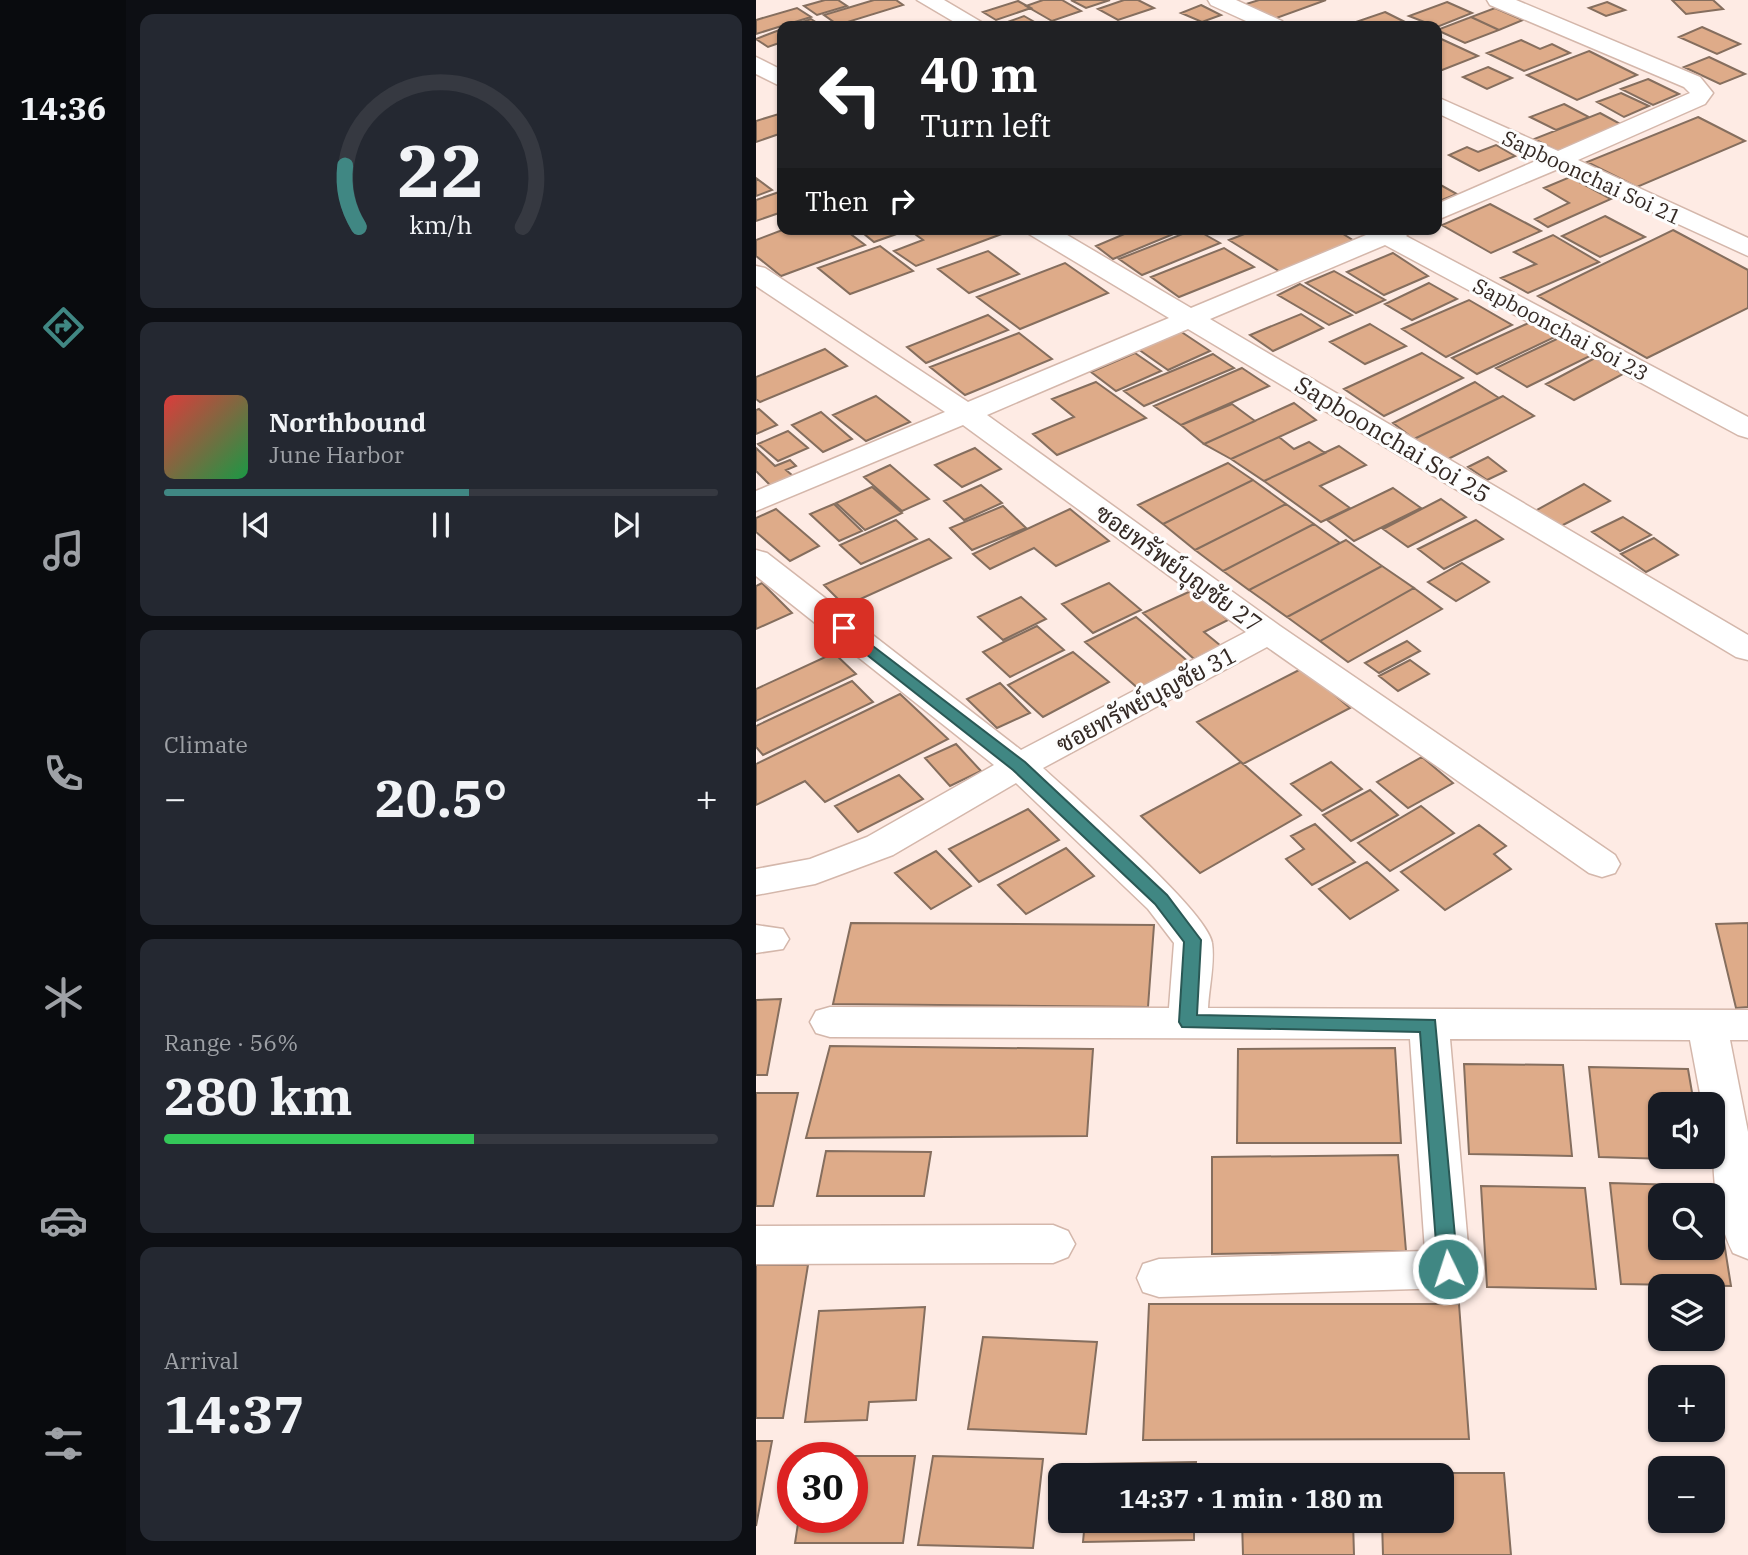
<!DOCTYPE html>
<meta charset="utf-8">
<style>
body{margin:0;font-family:"IBM Plex Serif",Sarabun,serif;background:#242831;color:#f1f3f6;height:100vh;display:flex;flex-direction:column;font-size:26px;white-space:nowrap}
*{box-sizing:border-box;margin:0}
p{font-size:23px;color:#9ea1a6}
.icon{flex:none;width:38px;height:38px;fill:none;stroke:currentColor;stroke-width:2;stroke-linecap:round;stroke-linejoin:round}
.map{position:relative;flex:1;overflow:hidden}
.sheet{display:flex;flex-direction:column;gap:14px;padding:14px;background:#0d0f14;width:630px}
.sheet>*{flex:none}
.hud{position:absolute;left:21px;top:21px;width:665px;height:214px;border-radius:14px;box-shadow:0 2px 5px #0004;background:#202124;color:#fff;overflow:hidden}
.fabs{position:absolute;left:892px;top:1092px;display:grid;gap:14px}
.fabs a{display:grid;place-items:center;width:77px;height:77px;border-radius:14px;background:#171b24;box-shadow:0 2px 5px #0004;font-size:35px}
.speed{position:absolute;left:21px;top:1442px;display:flex;gap:14px;font-size:35px;font-weight:700;text-align:center}
.speed>*{display:grid;place-content:center;width:91px;height:91px;border-radius:50%;background:#171b24;box-shadow:0 2px 5px #0004;line-height:1}
.speed .limit{border:10px solid #d22;background:#fff;color:#111}
.pin{position:absolute;display:grid;place-items:center;width:60px;height:60px;color:#fff;margin:-30px;border-radius:14px;box-shadow:0 4px 10px #0006}
.me{position:absolute;width:77px;margin:-38px;rotate:356deg;stroke-linejoin:round;filter:drop-shadow(0 0 5px #0008)}
.turn{display:flex;align-items:center;gap:24px;height:147px;padding:0 28px;font-size:32px}
.turn .icon{width:91px;height:91px;stroke-width:2.5}
.turn b{display:block;font-size:49px;line-height:60px}
.then{display:flex;align-items:center;height:66px;padding:0 28px;background:#0003;gap:14px;font-size:26px}
.big{font-size:52px;font-weight:700;line-height:1.1}
.sheet .widget{flex:1;display:flex;flex-direction:column;justify-content:center;gap:10px;min-width:0;padding:0 24px;border-radius:14px;background:#242831}
.sheet .dial{align-items:center;gap:0}
.dial svg{height:182px;overflow:visible;fill:none;stroke:#363941;stroke-width:7;stroke-linecap:round;text-anchor:middle}
.dial text{fill:#f1f3f6;stroke:none}
.song{display:flex;align-items:center;gap:21px}
.cover{width:84px;height:84px;border-radius:10px;background:linear-gradient(135deg,hsl(0 70% 55%),hsl(140 70% 35%))}
.played{height:7px;border-radius:4px;background:linear-gradient(90deg,#408783 55%,#363941 55%)}
.keys{display:flex;justify-content:space-around;direction:ltr}
.heat{display:flex;justify-content:space-between;align-items:center;font-size:38px;direction:ltr}
.charge{height:10px;border-radius:5px;background:linear-gradient(90deg,#34c759 56%,#363941 0)}
.trip{position:absolute;left:292px;top:1463px;width:406px;height:70px;border-radius:14px;background:#171b24;box-shadow:0 2px 5px #0004;font-weight:700;line-height:70px;text-align:center}
main{display:flex;flex:1;min-height:0}
.tab-bar{display:flex;flex-direction:column;width:126px;justify-content:space-around;align-items:center;background:#090b0e;color:#9ea1a6}
.tab-bar .icon{width:49px;height:49px}
.tab-bar .selected{color:#408783}
.tab-bar b{font-size:32px;color:#f1f3f6}
.map>svg:first-child{display:block}
</style>
<main>
<nav class="tab-bar">
<b>14:36</b>
<svg class="icon selected" aria-label="directions" viewBox="0 0 24 24"><path d="M12 3l9 9-9 9-9-9zM9 14v-3h6M13 9l2 2-2 2"/></svg>
<svg class="icon" aria-label="music" viewBox="0 0 24 24"><path d="M9 18V5l10-2v13"/><circle cx="6" cy="18" r="3"/><circle cx="16" cy="16" r="3"/></svg>
<svg class="icon" aria-label="phone" viewBox="0 0 24 24"><path d="M5 4h4l2 5-3 2q2 4 5 5l2-3 5 2v4C11 20 4 13 5 4z"/></svg>
<svg class="icon" aria-label="climate" viewBox="0 0 24 24"><path d="M12 3v18M4 7l16 10M4 17L20 7"/></svg>
<svg class="icon" aria-label="car" viewBox="0 0 24 24"><path d="M5 17H2v-5l4-1 3-4h7l3 4 3 1v5h-3M9 17h6M6 11h13"/><circle cx="7" cy="17" r="2"/><circle cx="17" cy="17" r="2"/></svg>
<svg class="icon" aria-label="filters" viewBox="0 0 24 24"><path d="M4 7h16M4 17h16"/><circle cx="9" cy="7" r="2"/><circle cx="15" cy="17" r="2"/></svg>
</nav>
<section class="sheet">
<div class="widget dial"><svg viewBox="0 0 100 80">
<path d="M14 69A42 42 0 1 1 86 69"/>
<path d="M14 69A42 42 0 0 1 8 42" stroke="#408783"/>
<text x="50" y="56" font-size="32" font-weight="700">22</text>
<text x="50" y="72" font-size="11">km/h</text>
</svg></div>
<div class="widget">
<div class="song"><i class="cover"></i><div><b>Northbound</b><p>June Harbor</p></div></div>
<div class="played"></div>
<div class="keys"><svg class="icon" aria-label="previous" viewBox="0 0 24 24"><path d="M18 5L8 12l10 7zM5 5v14"/></svg><svg class="icon" aria-label="pause" viewBox="0 0 24 24"><path d="M8 5v14M16 5v14"/></svg><svg class="icon" aria-label="next" viewBox="0 0 24 24"><path d="M6 5l10 7-10 7zM19 5v14"/></svg></div>
</div>
<div class="widget"><p>Climate</p>
<div class="heat"><a>−</a><b class="big">20.5°</b><a>+</a></div>
</div>
<div class="widget"><p>Range · 56%</p><b class="big">280 km</b><div class="charge"></div></div>
<div class="widget"><p>Arrival</p><b class="big">14:37</b></div>
</section>
<div class="map">
<svg width="992" height="1555" viewBox="0 0 992 1555">
<rect width="100%" height="100%" fill="#feebe4"/>
<path fill="#deab89" stroke="#856e5e" stroke-width="2" fill-rule="evenodd" d="M69 0H82L91 6 61 15 48 6Z
M118 0H140L147 5 82 25 68 15Z
M287 0H306L325 11 296 21 270 6Z
M315 0H354L330 8Z
M368 0H382L398 8 362 20 342 9Z
M503 0H570L515 20 487 5Z
M916 0H957L967 9 930 14Z
M262 1 275 8 240 20 227 12Z
M691 2 716 13 681 27 653 16Z
M851 2 869 10 850 16 833 8Z
M445 5 465 15 446 22 425 13Z
M41 8 55 17 0 34V20Z
M739 8 767 20 743 30 715 17Z
M629 12 657 26H602L597 23Z
M268 16 282 24 255 26 249 23Z
M715 17 743 30 709 43 681 30Z
M55 19 66 26H34Z
M946 27 984 44 961 54 923 37Z
M26 29V42L12 47 0 39Z
M681 37 722 56 681 72Z
M765 40 784 49 796 44 814 53 768 71 731 53Z
M833 51 881 75 821 100 771 75Z
M953 57 989 74 964 84 928 67Z
M732 67 756 78 731 89 707 77Z
M892 79 923 94 897 105 865 89Z
M865 93 893 106 868 117 841 102Z
M808 104 833 117 800 130 774 117Z
M26 113V133L0 142V121Z
M844 113 870 127 805 153 778 139Z
M942 117 989 141 881 187 831 162Z
M740 145 759 156 723 171 693 155 711 147 722 152Z
M814 177 855 199 792 227 779 219 813 203 788 188Z
M0 178 16 190 0 196Z
M681 183 701 194 681 202Z
M26 191V212L0 221V200Z
M734 204 785 231 735 253 686 225Z
M849 216 889 237 844 257 806 236Z
M29 229H88L109 245 25 276 0 256V240Z
M102 229H143L146 232 118 242Z
M152 229H248L251 232 160 266 138 251 167 240Z
M380 229H406L415 235 357 259 340 246Z
M439 229 464 243 386 275 363 259Z
M501 229H579L600 242 526 273 473 240Z
M917 230 992 270V308L891 358 782 296Z
M797 235 843 262 772 293 745 278 780 264 758 252Z
M124 246 157 271 94 294 62 268Z
M468 248 498 267 423 297 395 277Z
M232 251 263 274 213 293 182 269Z
M637 253 672 276 628 295 591 272Z
M309 263 352 293 264 329 221 297Z
M578 271 629 300 600 313 550 283Z
M673 283 701 299 656 320 629 304Z
M544 284 596 315 573 325 522 295Z
M713 300 756 325 690 357 646 329Z
M545 314 567 328 517 351 494 335Z
M232 315 252 330 170 363 151 347Z
M777 321 801 336 721 374 696 358Z
M614 324 650 346 609 364 574 342Z
M424 331 454 351 412 370 382 349Z
M263 333 296 359 209 395 174 367Z
M805 337 836 355 771 387 740 368Z
M69 349 91 366 4 402 0 399V377Z
M379 353 405 371 360 391 335 372Z
M666 353 707 378 628 416 588 389Z
M457 354 478 368 388 406 368 391Z
M839 358 867 374 818 400 790 384Z
M486 368 513 386 425 425 398 406Z
M340 382 390 418 301 455 277 434 318 417 296 399Z
M719 382 743 398 658 439 637 423Z
M120 396 154 422 110 441 77 415Z
M747 396 778 416 692 459 658 439Z
M538 403 560 420 475 459 448 444Z
M476 404 499 421 448 444 425 425Z
M3 409 21 425 0 434V410Z
M65 412 96 439 67 452 36 425Z
M32 431 52 448 22 461 2 444Z
M523 437 538 449 553 442 569 453 508 481 475 459Z
M583 446 610 465 564 486 594 508 565 522 508 481Z
M0 448 19 466 34 460 40 466 30 470 37 476 15 486 0 471Z
M219 448 245 469 206 487 179 465Z
M732 457 750 471 731 480 712 467Z
M472 463 497 480 407 524 382 505Z
M134 465 173 499 146 511 108 477Z
M497 480 530 504 439 550 407 524Z
M828 484 854 501 803 527 779 511Z
M225 485 246 503 208 520 188 501Z
M116 487 146 513 109 530 80 503Z
M637 488 665 508 598 541 571 520Z
M685 499 710 517 652 547 627 529Z
M78 504 106 531 83 541 54 514Z
M530 504 558 524 467 571 439 550Z
M247 506 270 528 216 550 194 528Z
M20 509 63 546 34 561 0 532V518Z
M314 509 353 541 300 566 278 548 234 569 217 554Z
M867 517 895 535 864 551 836 532Z
M140 520 161 539 105 564 84 545Z
M720 520 747 539 688 569 662 549Z
M558 524 584 543 493 590 467 571Z
M898 538 922 555 890 572 865 554Z
M173 539 195 558 89 606 68 585Z
M590 540 626 566 531 617 493 590Z
M706 563 733 582 700 601 672 582Z
M626 566 658 588 564 641 531 617Z
M6 583 36 613 0 629V586Z
M353 583 385 610 337 633 306 604Z
M658 588 686 609 592 662 564 641Z
M437 590 472 620 448 632 465 646 438 659 387 613Z
M265 597 290 619 247 640 222 617Z
M380 617 435 664 384 690 329 642Z
M281 626 308 650 254 677 227 652Z
M651 641 664 651 623 673 609 663Z
M317 652 353 682 287 717 252 685Z
M78 653 100 674 0 721V689Z
M654 660 673 674 642 691 623 676Z
M547 668 594 708 487 764 441 722Z
M96 681 117 702 7 755 0 747V726Z
M244 683 274 713 241 728 211 699Z
M144 694 192 739 69 802 49 781 0 805V764Z
M200 744 225 771 194 786 169 758Z
M666 757 697 783 652 808 621 782Z
M485 762 545 815 444 873 385 816Z
M575 762 606 789 566 811 535 784Z
M143 775 167 799 102 832 79 806Z
M614 790 642 815 595 841 567 815Z
M665 806 698 833 634 871 602 843Z
M272 809 303 840 223 882 193 849Z
M559 824 599 862 556 885 530 859 548 849 535 836Z
M723 825 750 846 738 854 755 869 689 910 645 872Z
M310 848 338 876 270 914 242 885Z
M180 851 215 886 175 909 139 873Z
M611 862 642 890 594 919 563 889Z
M95 923 398 925 392 1007 77 1004Z
M992 923V1007L980 1008 960 924Z
M25 999 11 1075H0V1000Z
M74 1046 337 1049 331 1136 50 1138Z
M639 1048 645 1143H481L482 1049Z
M708 1064 807 1065 816 1156 713 1154Z
M833 1067 932 1069 938 1104H905V1157H946L947 1160 843 1157Z
M0 1093H42L17 1206H0Z
M70 1151 175 1152 168 1196H61Z
M642 1155 650 1251 456 1254V1157Z
M854 1183 959 1186 975 1286 865 1284ZM905 1195H957V1248H905Z
M725 1186 829 1188 840 1289 731 1287Z
M0 1265H52L27 1418H0Z
M393 1304H703L713 1439 387 1440Z
M169 1307 160 1400 113 1402 111 1420 49 1422 63 1311Z
M227 1337 341 1342 330 1434 212 1429Z
M0 1441H16L0 1526Z
M54 1456H159L147 1543H39L43 1517H96V1458Z
M177 1456 287 1459 277 1548 162 1545Z
M440 1462 439 1475H331L332 1464Z
M623 1473H748L755 1555H627L626 1521H686V1475Z
M329 1521H438V1540L327 1542Z
M486 1521H597L598 1555H487Z"/>
<g fill="none" stroke-linecap="round" stroke-linejoin="round">
<g stroke="#d4b7ab" stroke-width="3">
<path id="street" d="M161 0H188L232 26H205Z
M452 0H480L526 21 529 26H501L455 5Z
M731 0H760L944 77 957 93 949 104 822 160 992 238V256L802 169 681 220V204L782 160 681 113V97L802 151 934 93 928 87 734 5Z
M0 57 26 70V87L0 74Z
M270 229H301L435 308 610 235 606 229H657L650 236 992 417V438L982 435 629 245 454 319 992 635V660L980 657 432 329 231 415 524 626 859 855 864 864 859 873 846 877 833 873 511 647 287 768C317 796 452 911 456 943 459 963 453 987 452 1008L992 1010V1040H974L992 1132V1259L977 1253C954 1207 957 1153 957 1104H946L934 1040 694 1039 714 1269 707 1282 692 1288 403 1297 387 1292 381 1278 387 1264 403 1259 669 1251 654 1039 74 1037 60 1033 54 1022 60 1011 74 1007 413 1008 418 943 392 909 260 783 137 855 59 884 0 895V869L54 859 111 837 238 765 0 576V550L11 553 265 750 490 632 207 425 0 511V491L189 412 0 286V266L9 268 212 402 413 318 273 234Z
M0 925 27 929 33 939 27 949 0 953Z
M297 1225 312 1231 319 1244 312 1257 297 1263 0 1264V1226Z"/>
</g>
<use href="#street" fill="#fff" fill-rule="evenodd"/>
</g>
<path fill="#408783" stroke="#2a5855" stroke-width="2" d="M88 624 269 762 411 895 445 940 441 1015 679 1020 702 1269 699 1276 692 1278 685 1276 682 1269 664 1032 426 1027 423 1022 428 942 399 904 257 770 82 632V625Z"/>
<g text-anchor="middle" dominant-baseline="central" stroke-width="6" stroke-linejoin="round" paint-order="stroke">
<g font-size="21" fill="#342924" stroke="#fdfdfd">
<text transform="translate(836 177) rotate(25)">Sapboonchai Soi 21</text>
<text transform="translate(805 329) rotate(28)">Sapboonchai Soi 23</text>
</g>
<g font-size="24" fill="#342924" stroke="#fdfdfd">
<text transform="translate(637 439) rotate(31)">Sapboonchai Soi 25</text>
<text transform="translate(423 568) rotate(36)">ซอยทรัพย์บุญชัย 27</text>
<text transform="translate(390 699) rotate(-28)">ซอยทรัพย์บุญชัย 31</text>
</g>
</g>
</svg>
<div class="fabs">
<a><svg class="icon" aria-label="sound" viewBox="0 0 24 24"><path d="M4 9h4l5-4v14l-5-4H4zM17 9q2 3 0 6"/></svg></a>
<a><svg class="icon" aria-label="search" viewBox="0 0 24 24"><circle cx="10" cy="10" r="6"/><path d="M15 15l6 6"/></svg></a>
<a><svg class="icon" aria-label="layers" viewBox="0 0 24 24"><path d="M12 4l9 5-9 5-9-5zM3 14l9 5 9-5"/></svg></a>
<a>+</a>
<a>−</a>
</div>
<div class="speed"><div class="limit">30</div></div>
<div class="pin" style="left:88px;top:628px;background:#d93025"><svg class="icon" aria-label="arrive" viewBox="0 0 24 24"><path d="M6 21V4h12l-3 4 3 4H6"/></svg></div>
<svg class="me" style="left:692px;top:1269px" viewBox="-20 -20 40 40"><circle r="17" fill="#408783" stroke="#fff" stroke-width="3"/><path d="M0-11L8 9 0 5-8 9z" fill="#fff"/></svg>
<div class="trip">14:37 · 1 min · 180 m</div>
<div class="hud">
<div class="turn"><svg class="icon" aria-label="left" viewBox="0 0 24 24"><path d="M17 20v-9H6M10 6l-5 5 5 5"/></svg><div><b>40 m</b>Turn left</div></div>
<div class="then">Then<svg class="icon" aria-label="right" viewBox="0 0 24 24"><path d="M7 20v-9h11M14 6l5 5-5 5"/></svg></div>
</div>
</div>
</main>
